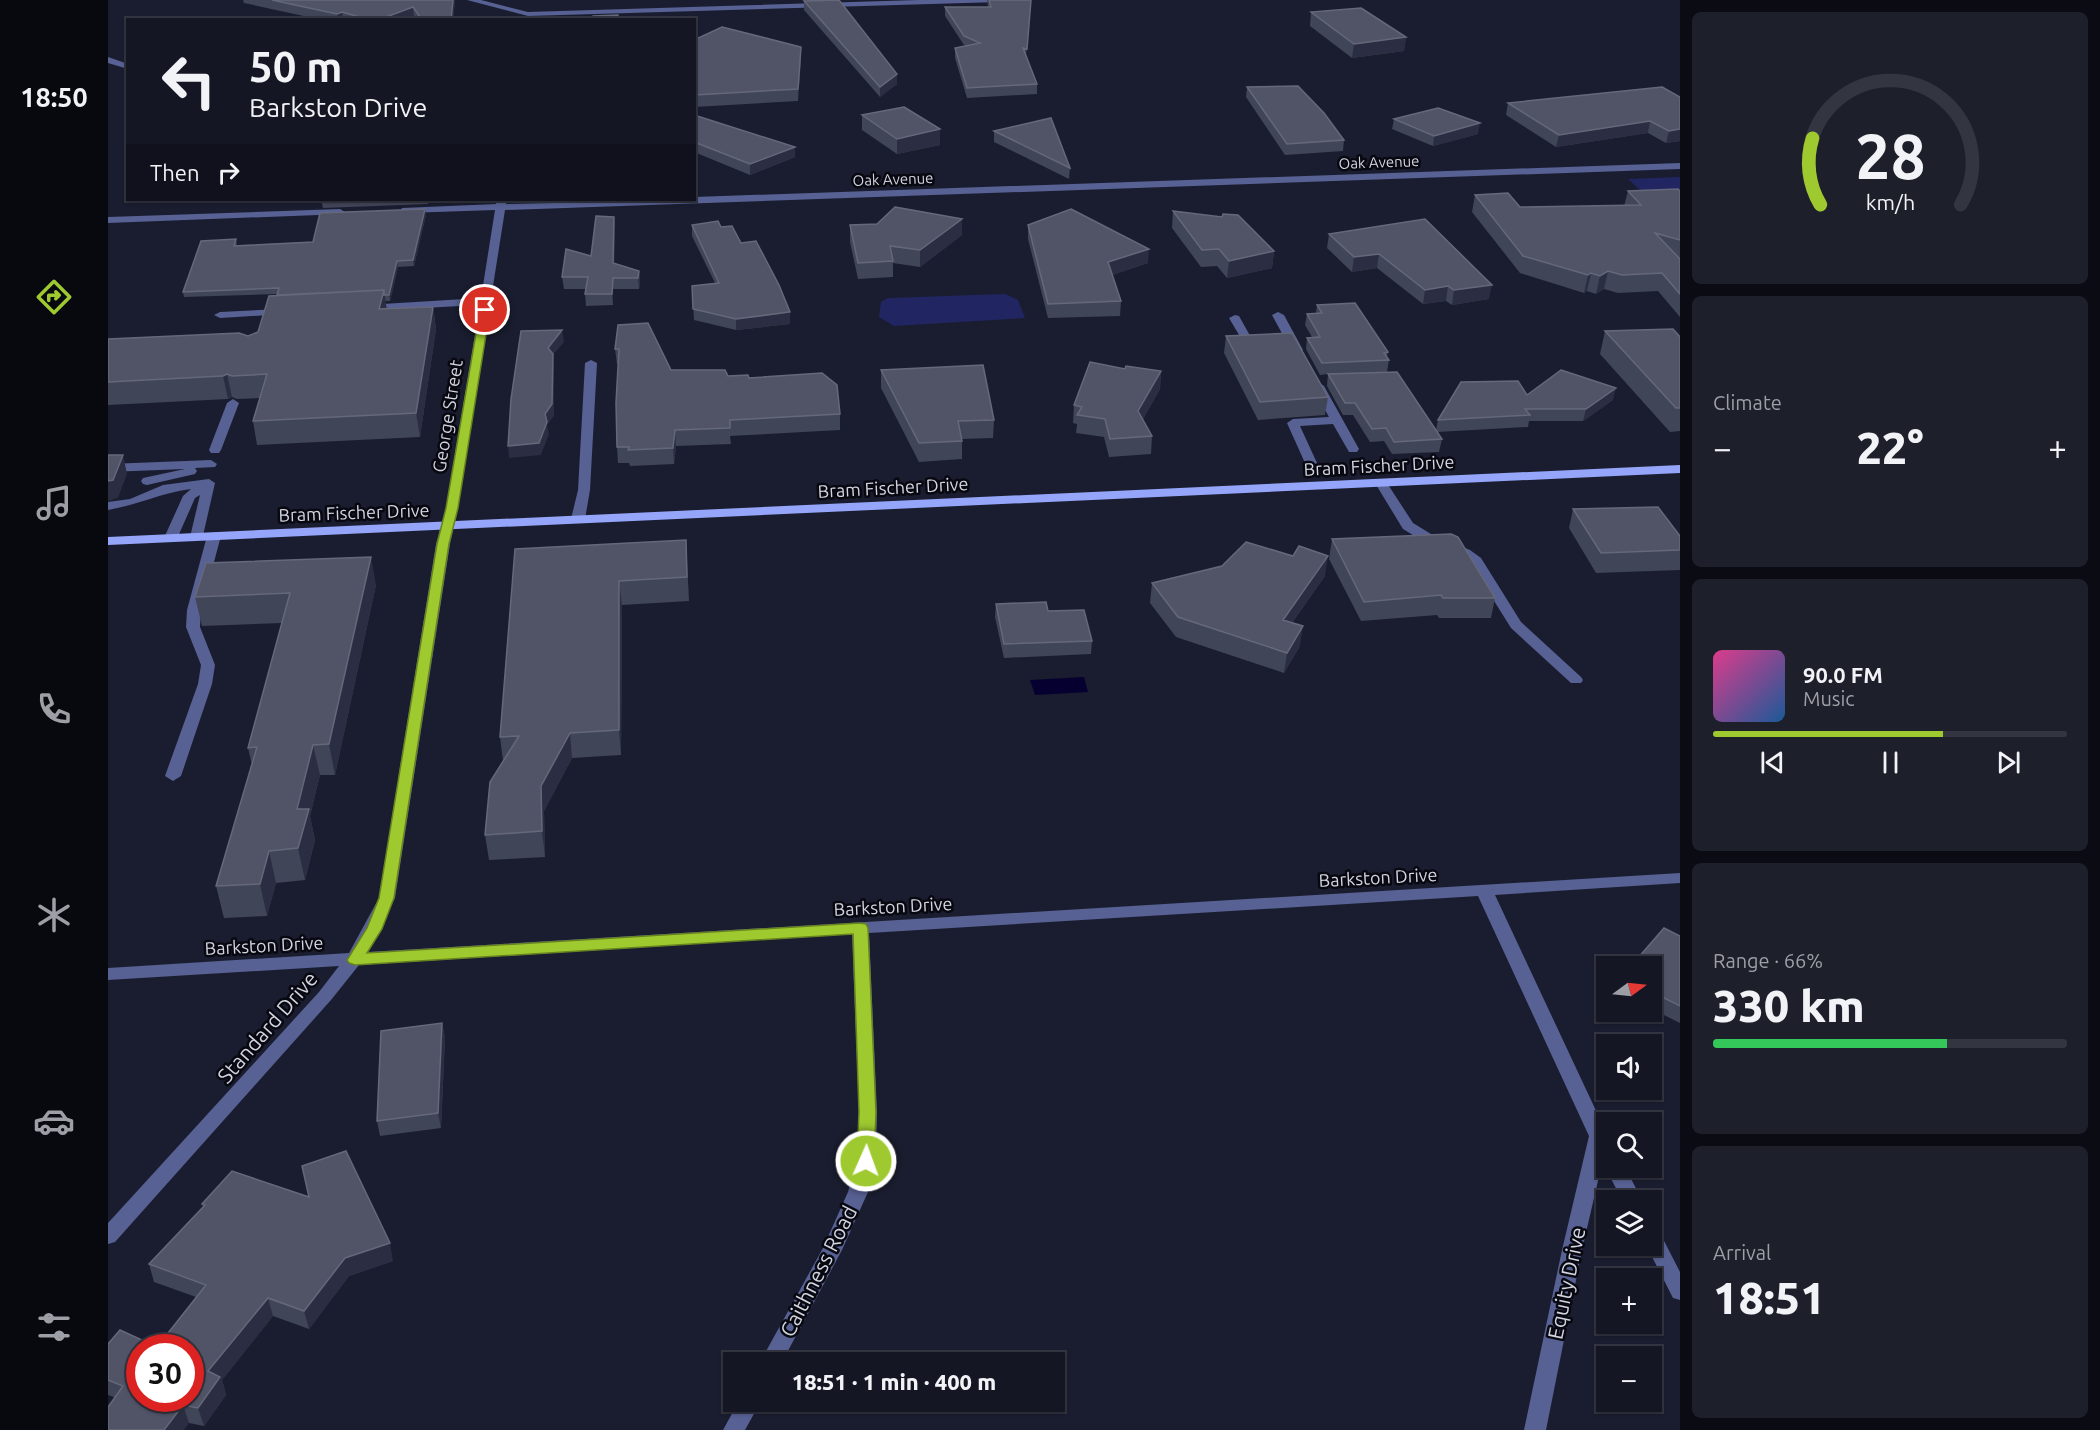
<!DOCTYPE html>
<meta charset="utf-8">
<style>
body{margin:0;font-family:Ubuntu,sans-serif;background:#1d1f2b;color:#f1f3f6;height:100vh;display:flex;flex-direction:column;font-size:22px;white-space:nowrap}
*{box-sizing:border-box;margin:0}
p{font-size:20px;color:#9d9fa6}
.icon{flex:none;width:33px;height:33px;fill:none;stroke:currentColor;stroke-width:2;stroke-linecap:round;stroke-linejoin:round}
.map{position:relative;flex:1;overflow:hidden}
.details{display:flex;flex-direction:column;gap:12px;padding:12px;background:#0b0c13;width:420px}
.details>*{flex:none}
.hud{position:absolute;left:18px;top:18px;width:570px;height:183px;border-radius:0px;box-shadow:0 2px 4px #0004,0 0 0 2px #333541;background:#141623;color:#f1f3f6;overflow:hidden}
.needle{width:39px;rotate:75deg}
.controls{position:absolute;left:1488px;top:956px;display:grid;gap:12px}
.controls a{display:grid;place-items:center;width:66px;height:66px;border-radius:0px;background:#141623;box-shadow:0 2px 4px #0004,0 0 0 2px #333541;font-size:30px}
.speed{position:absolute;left:18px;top:1334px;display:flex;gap:12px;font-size:30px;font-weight:700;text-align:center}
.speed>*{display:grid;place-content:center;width:78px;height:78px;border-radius:50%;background:#141623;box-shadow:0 2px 4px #0004,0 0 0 2px #333541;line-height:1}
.speed .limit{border:9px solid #d22;background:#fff;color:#111}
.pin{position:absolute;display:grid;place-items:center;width:51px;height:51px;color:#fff;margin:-26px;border:3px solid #fff;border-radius:50%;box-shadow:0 2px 6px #0007}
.me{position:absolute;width:66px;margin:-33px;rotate:2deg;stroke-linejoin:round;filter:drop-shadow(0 0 4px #0008)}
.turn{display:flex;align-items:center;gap:21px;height:126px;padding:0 24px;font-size:27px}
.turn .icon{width:78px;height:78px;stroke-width:2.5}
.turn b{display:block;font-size:42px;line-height:51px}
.then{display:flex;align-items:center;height:57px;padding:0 24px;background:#0003;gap:12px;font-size:22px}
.big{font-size:45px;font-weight:800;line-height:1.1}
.details .card{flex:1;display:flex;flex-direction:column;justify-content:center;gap:9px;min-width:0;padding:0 21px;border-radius:9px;background:#1d1f2b}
.details .dial{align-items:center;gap:0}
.dial svg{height:156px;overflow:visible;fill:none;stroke:#333541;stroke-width:7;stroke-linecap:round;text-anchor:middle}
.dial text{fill:#f1f3f6;stroke:none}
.song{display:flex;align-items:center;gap:18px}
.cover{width:72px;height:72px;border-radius:9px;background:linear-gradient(135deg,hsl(330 70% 55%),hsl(210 70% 35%))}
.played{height:6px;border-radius:3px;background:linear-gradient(90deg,#9eca2f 65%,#333541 65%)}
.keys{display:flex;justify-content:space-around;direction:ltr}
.heat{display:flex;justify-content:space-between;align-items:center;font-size:33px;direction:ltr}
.charge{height:9px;border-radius:4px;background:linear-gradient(90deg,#34c759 66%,#333541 0)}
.trip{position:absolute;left:615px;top:1352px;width:342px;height:60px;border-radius:0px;background:#141623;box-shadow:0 2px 4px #0004,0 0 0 2px #333541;font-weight:800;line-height:60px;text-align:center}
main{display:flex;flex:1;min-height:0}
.tabs{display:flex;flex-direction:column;width:108px;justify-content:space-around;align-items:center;background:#08090e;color:#9d9fa6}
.tabs .icon{width:42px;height:42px}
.tabs .current{color:#9eca2f}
.tabs b{font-size:27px;color:#f1f3f6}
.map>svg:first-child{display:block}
</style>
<main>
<nav class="tabs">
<b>18:50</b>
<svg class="icon current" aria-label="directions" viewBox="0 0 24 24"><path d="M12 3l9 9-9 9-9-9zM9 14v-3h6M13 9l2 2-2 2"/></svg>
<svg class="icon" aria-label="music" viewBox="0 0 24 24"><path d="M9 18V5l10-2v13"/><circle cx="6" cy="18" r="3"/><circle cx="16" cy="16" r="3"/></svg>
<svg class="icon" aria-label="phone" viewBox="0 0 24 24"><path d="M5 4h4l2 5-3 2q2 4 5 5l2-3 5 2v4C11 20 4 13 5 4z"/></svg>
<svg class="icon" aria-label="climate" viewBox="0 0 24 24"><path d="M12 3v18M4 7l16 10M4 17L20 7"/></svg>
<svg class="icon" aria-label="car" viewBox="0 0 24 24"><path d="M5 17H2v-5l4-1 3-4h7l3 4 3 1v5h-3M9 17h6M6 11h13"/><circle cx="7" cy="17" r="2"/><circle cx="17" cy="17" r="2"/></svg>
<svg class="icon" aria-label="filters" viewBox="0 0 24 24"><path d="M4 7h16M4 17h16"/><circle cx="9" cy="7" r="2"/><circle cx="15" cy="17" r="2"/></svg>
</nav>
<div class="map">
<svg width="1572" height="1430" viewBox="0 0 1572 1430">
<rect width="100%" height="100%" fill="#1a1d2f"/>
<path fill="#212663" d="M1572 177V202L1546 203 1520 179Z
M897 294 910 300 917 318 786 326 771 317 773 302 780 298Z"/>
<path fill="#05002f" d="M976 677 980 692 927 695 922 680Z"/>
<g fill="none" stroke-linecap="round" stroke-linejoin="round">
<path fill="#576193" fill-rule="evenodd" d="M359 0H373L420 12 810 0H895L891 2 420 16Z
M0 57 20 64V69L0 63Z
M1572 163V169L397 210 350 508 342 544 287 898 259 952 1572 873V883L1387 895 1498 1132V1146L1474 1250 1438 1430H1416L1454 1250 1481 1136 1370 896 761 933 769 1112 768 1161 760 1192 734 1250 674 1362H652L715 1248 740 1192 748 1161 751 1112 744 934 251 965 223 1000 7 1242 0 1244V1223L211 992 231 966 0 980V968L241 953 271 898 328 544 338 508 372 305 258 311 253 308 258 305 373 298 387 210 298 213 293 210 294 208 388 204 389 200H399L398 204 586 200V197Z
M232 209 237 212 236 214 0 223V217Z
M174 309 178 310V314L112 318 106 315 112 312Z
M1170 312 1176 315 1195 350 1193 352H1185L1183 350 1164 315Z
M1127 315 1131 316 1145 341 1154 344V348L1137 345 1121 318Z
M483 360 489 363 482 490 477 519 470 523 463 519 470 490 477 363Z
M1210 382 1216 386 1251 449 1249 452H1241L1225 424 1192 426 1209 463 1203 467 1197 463 1179 423 1185 419 1221 417 1204 386Z
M125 399 131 403 113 450 111 453H103L101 450 119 403Z
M103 460 109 464 107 467 87 468 89 471 87 474 39 485 35 484 33 481 35 478 77 469 0 472V464Z
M101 479 107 483 94 540H84L82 537 92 495 87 498 68 541H58L56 538 75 496 83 489C53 493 29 505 0 510V502L22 499 55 485Z
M1273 479 1277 480 1305 523 1323 534 1362 550 1373 558 1413 622 1473 677 1475 680 1473 683H1463L1403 628 1363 564 1352 556 1313 540 1295 529 1267 483Z
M106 532 113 536 93 610 92 627 107 665 104 684 73 776 65 781 57 776 90 684 93 665 78 627 79 610 99 536Z
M1498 1165V1167H1517L1534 1200H1514L1497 1167Z
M1544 1229 1551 1231 1572 1272V1300L1565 1298 1538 1245H1544Z
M631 1401H653L637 1430H615Z"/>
<path fill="#95a5fa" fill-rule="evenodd" d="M1572 465V473L0 545V537Z"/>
</g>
<path fill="#414558" d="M135 0H347L345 20H308L306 16 296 20H214L136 3Z
M696 0H731L789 84 772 97 696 10Z
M879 0H923L918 56 929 84V94L859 98 847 58V48L858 46 856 45 837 16V7H880Z
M1203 12 1298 37 1296 51 1244 58 1202 26Z
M586 40 693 47V58L690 101 586 107Z
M1139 87 1236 140 1235 151 1177 155 1138 97Z
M1572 97V141L1558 143 1540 133 1448 147 1398 115 1400 103Z
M586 115 687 157 642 175 586 152Z
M754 115 832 145 789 154 754 130Z
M1286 119 1370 134 1325 146 1284 129Z
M886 131 962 168 961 179 886 142Z
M1520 191H1572V317L1550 291 1510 293 1496 289 1488 294 1479 291 1476 293 1412 273 1364 212 1367 195 1412 207 1516 206Z
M213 200H321L320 204 215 208Z
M1065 211 1166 251 1164 268 1119 278 1109 266 1093 267 1064 228Z
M318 215 306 266 290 267 282 301H277L279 309 325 307 328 329 312 437 149 445 145 421 152 398 129 399 124 397 120 399 0 405V339L140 336 150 332 170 294 76 297 75 292 128 239 129 245 205 242Z
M506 217 507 228 506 263 531 271 532 282 531 289H505V305L478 306 477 294 478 289H456L454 277 483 256Z
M584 225 613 227 633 243 682 324 628 330 586 320 584 286 607 283 584 236Z
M742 225 854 235 812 267 785 263V277L750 279 742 242Z
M920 225 1040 263 1004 275 1013 301 1012 316 940 318 920 239Z
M1221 234 1381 299 1344 305 1338 301 1315 304 1269 268 1244 272 1219 248Z
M1209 305 1280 352 1279 357 1281 360 1279 372 1328 430 1330 420 1419 395 1505 400 1475 421H1421L1420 427 1329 432 1334 439 1331 452 1284 454 1276 441 1262 442 1245 415H1235L1219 386 1220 374 1212 375 1198 349 1199 338 1204 337 1197 325 1199 314 1208 313Z
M510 325 563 370 641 378 732 414V430L622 436 623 444 568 446 566 464 522 466 521 463H510L509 447 510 364H509L507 349Z
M1497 331 1572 337V431L1562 432 1492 354Z
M1118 336 1220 397 1217 415 1150 420 1116 353Z
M1017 369 1053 371 1052 389 1035 419 1044 436 1043 454 1001 457 996 437 968 433 969 424 965 423 966 405Z
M773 370 886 420 885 438 854 439V459L811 462 773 388Z
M1465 509 1572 536V570L1488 573 1461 528Z
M1224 539 1387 598 1383 618H1331L1329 615 1253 621 1221 559Z
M578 540 581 601 514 605 513 755 464 758 436 811 437 857 381 860 377 835 395 761 392 737 407 549Z
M1217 576 1184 623 1192 646 1176 673 1068 637 1042 603 1044 583Z
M268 585 227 775H212L202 816 207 840 197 880 168 883 159 916 116 918 108 886 144 765 140 748 174 623 94 626 87 597Z
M888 604 940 611 984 641 983 654 896 658 887 617Z
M1572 936V1023L1544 1009V966Z
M334 1023 337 1038 333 1128 272 1136 269 1121Z
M94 1204 285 1261 241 1276 201 1329 165 1316 114 1380 118 1395 96 1426 81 1423 0 1395V1344L32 1398 88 1297 46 1282 41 1264 95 1207Z"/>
<path fill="#2b2e42" d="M345 0H347L345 20H343Z
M305 7 306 16 296 20H270Z
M234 12 235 20H230L229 14Z
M1298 37 1296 51 1244 58 1246 44Z
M693 47V58L690 101V89Z
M789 74V84L772 97V87Z
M1542 121 1540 133 1448 147 1451 135Z
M1372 123 1370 134 1325 146 1326 136Z
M832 129V145L789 154V139Z
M1572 129V141L1558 143 1561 131Z
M687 147V157L642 175V164Z
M317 209 318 215 306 266 305 260Z
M506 217 507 228 506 274 505 263Z
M854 219V235L812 267V250Z
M1041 249 1040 263 999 277 1000 262Z
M1166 251 1164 268 1119 278 1121 261Z
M1271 254 1269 268 1244 272 1246 257Z
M289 261 290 267 282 301 281 295Z
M531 271 532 282 531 289 530 278Z
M1500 271 1496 289 1488 294 1492 276Z
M1483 273 1479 291 1476 293 1480 275Z
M505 278V305L504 294Z
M1384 285 1381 299 1344 305 1346 290Z
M1340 286 1338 301 1315 304 1317 290Z
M276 290 279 312 271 309Z
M325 307 328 329 312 437 308 413Z
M682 312V324L628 330V319Z
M454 330 456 342 445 355 446 366V416L439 425 441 434 433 455 401 458 400 446 437 414 440 348Z
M1053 371 1052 389 1029 429 1030 411Z
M119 374 124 397 120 399 115 376Z
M1508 388 1505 400 1475 421 1478 409Z
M567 430 568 446 566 464 565 448Z
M15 455 19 474 10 498 0 501V481Z
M1220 556 1217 576 1172 640 1175 620Z
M263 557 268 585 227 775 221 744Z
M511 581 514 605 513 755 511 730Z
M1195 626 1192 646 1176 673 1179 653Z
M462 733 464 758 436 811 437 857 434 831 433 786Z
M205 745 212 775 202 816 207 840 197 880 190 848 189 809Z
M161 851 168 883 159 916 152 884Z
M334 1023 337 1038 333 1128 330 1113Z
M282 1243 285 1261 241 1276 201 1329 196 1311 237 1258Z
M160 1298 165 1316 114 1380 118 1395 96 1426 90 1408 100 1371Z
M75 1405 81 1423 76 1430H56Z"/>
<path fill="#515467" stroke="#65687a" stroke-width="1.5" d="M164 0H345L343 20H314L305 7 270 20H262L234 12 229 14Z
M731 0 789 74 772 87 696 1Z
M881 0H923L919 49 915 48 929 84 859 88 847 48 872 43 856 36 837 7H883Z
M1253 8 1298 37 1246 44 1203 12Z
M510 15V20H483L485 16Z
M614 27 693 47 690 89 586 95V40Z
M1190 86 1216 113 1236 140 1179 144 1139 87Z
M1554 87 1572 97V129L1561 131 1542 121 1451 135 1400 103Z
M796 107 832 129 789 139 754 115Z
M1330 108 1372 123 1326 136 1286 119Z
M586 115 687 147 642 164 586 142Z
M943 118 962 168 886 131Z
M1570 189 1572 191V240L1547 233 1572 259V294L1554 273 1514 275 1500 271 1492 276 1483 273 1480 275 1415 256 1367 195 1400 193 1412 207 1533 205 1520 191Z
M787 207 854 219 812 250 782 246 785 261 750 263 742 225 769 224Z
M317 209 305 260 289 261 281 295H276V290L169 295 171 288 75 292 93 241 128 239 126 246 205 242 212 213Z
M963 209 1041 249 1000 262 1013 301 940 304 920 225Z
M1065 211 1114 217 1115 214 1130 215 1166 251 1121 261 1111 249 1094 250Z
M488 216 506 217 505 263 531 271 530 278H505L504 294H477L480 277H454L458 249 483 256Z
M1317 219 1384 285 1346 290 1340 286 1317 290 1271 254 1246 257 1221 234Z
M610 221 613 227 624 226 633 243 648 241 671 285 682 312 628 319 585 309 584 286 611 283 584 225Z
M276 290 271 309 325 307 308 413 145 421 159 374 124 376 119 374 115 376 0 382V339L131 333 140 336 150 332 161 296Z
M1247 303 1280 352 1276 353 1281 360 1214 363 1199 338 1212 337 1199 314 1214 313 1209 305Z
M540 323 563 370H617L620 376 640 375 641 378 714 373 729 385 732 414 622 420V428L567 430 565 448 520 450 521 447H509L508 403 511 349H507L510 325Z
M1565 329 1572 337V408H1568L1497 331Z
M454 330 440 348 445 354 444 404 437 414 439 422 431 443 400 446 403 399 413 331Z
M1184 333 1220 397 1152 402 1118 336Z
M982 362 1017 369 1018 366 1053 371 1030 411 1044 436 1002 439 997 419 969 415 974 407 966 405Z
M875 365 886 420 850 421 854 441 811 443 773 370Z
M1453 370 1508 388 1478 409H1417L1422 415 1330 420 1353 382 1410 381 1419 395Z
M1289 372 1334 439 1286 442 1278 428 1264 429 1247 403H1237L1220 374Z
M0 455H15L5 480 0 481Z
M1550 507 1572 536V550L1493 553 1465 509Z
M1343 534 1350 537 1387 598H1335L1333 595 1256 602 1224 539Z
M578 540 579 577 511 581V730L462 733 433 786 434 831 377 835 382 782 411 736 392 737 407 549Z
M1138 542 1185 556 1191 546 1220 556 1175 620 1195 626 1179 653 1070 617 1044 583 1114 566Z
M263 557 221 744 205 745 189 809H201L190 848 161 851 152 884 108 886 149 747 140 748 182 593 87 597 98 563Z
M938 602 940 611 976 610 984 641 896 644 888 604Z
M1556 928 1572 936V1006L1544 992V966H1523Z
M334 1023 330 1113 269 1121 273 1031Z
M238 1151 282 1243 237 1258 196 1311 160 1298 100 1371 112 1377 90 1408 75 1405 56 1430H0V1407L15 1386 0 1380V1344L12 1330 49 1347H32V1398H82V1347H49L98 1285 41 1264 97 1205 94 1204 124 1171 201 1197 194 1166Z"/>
<path fill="#9eca2f" stroke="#67831f" stroke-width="1.5" d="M377 307 382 310 350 508 341 544 286 898 274 929 259 953 752 923 758 924 760 928 768 1112 766 1161 764 1165 758 1167 751 1165 749 1161 751 1112 745 934 247 965 241 963 239 960 259 928 271 898 329 544 338 508 372 310Z"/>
<g text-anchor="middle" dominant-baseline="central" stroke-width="5" stroke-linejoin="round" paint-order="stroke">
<g font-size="15" fill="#d2d5e1" stroke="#070810">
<text transform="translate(1271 162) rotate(-2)">Oak Avenue</text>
<text transform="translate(785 179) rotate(-2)">Oak Avenue</text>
</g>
<g font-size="18" fill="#d2d5e1" stroke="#070810">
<text transform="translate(339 416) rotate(-81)">George Street</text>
<text transform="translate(1271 465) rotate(-3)">Bram Fischer Drive</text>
<text transform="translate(785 487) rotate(-3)">Bram Fischer Drive</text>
<text transform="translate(246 512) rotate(-2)">Bram Fischer Drive</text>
<text transform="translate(1270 877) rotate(-3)">Barkston Drive</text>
<text transform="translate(785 906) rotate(-3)">Barkston Drive</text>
<text transform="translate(156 945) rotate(-3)">Barkston Drive</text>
</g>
<g font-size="21" fill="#d2d5e1" stroke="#070810">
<text transform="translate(159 1027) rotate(-49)">Standard Drive</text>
<text transform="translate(710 1271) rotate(-63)">Caithness Road</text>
<text transform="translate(1458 1283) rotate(-78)">Equity Drive</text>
</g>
</g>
</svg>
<div class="controls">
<a><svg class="needle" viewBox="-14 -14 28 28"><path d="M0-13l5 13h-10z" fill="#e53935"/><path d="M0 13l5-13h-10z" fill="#9d9fa6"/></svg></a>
<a><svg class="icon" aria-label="sound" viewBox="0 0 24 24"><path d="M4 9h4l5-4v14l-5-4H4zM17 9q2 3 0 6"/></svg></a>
<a><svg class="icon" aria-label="search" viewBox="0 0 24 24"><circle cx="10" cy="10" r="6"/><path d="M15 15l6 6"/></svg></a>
<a><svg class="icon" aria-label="layers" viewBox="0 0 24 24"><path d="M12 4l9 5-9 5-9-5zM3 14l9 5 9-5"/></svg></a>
<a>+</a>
<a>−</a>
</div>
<div class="speed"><div class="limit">30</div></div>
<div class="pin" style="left:377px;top:310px;background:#d93025"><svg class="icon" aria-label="arrive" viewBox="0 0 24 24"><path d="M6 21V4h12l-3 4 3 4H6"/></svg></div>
<svg class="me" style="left:758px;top:1161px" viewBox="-20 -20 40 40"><circle r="17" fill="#9eca2f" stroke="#fff" stroke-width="3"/><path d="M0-11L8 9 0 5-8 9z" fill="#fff"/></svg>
<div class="trip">18:51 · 1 min · 400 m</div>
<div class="hud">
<div class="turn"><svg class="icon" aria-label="left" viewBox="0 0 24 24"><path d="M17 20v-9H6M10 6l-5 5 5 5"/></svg><div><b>50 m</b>Barkston Drive</div></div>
<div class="then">Then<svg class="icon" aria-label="right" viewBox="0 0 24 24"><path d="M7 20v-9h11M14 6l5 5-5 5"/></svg></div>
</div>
</div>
<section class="details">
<div class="card dial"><svg viewBox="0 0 100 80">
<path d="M14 69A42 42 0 1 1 86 69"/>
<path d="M14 69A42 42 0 0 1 10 35" stroke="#9eca2f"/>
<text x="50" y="56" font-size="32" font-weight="700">28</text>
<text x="50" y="72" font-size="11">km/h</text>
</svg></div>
<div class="card"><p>Climate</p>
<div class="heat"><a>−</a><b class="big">22°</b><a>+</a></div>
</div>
<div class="card">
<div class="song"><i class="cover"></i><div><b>90.0 FM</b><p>Music</p></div></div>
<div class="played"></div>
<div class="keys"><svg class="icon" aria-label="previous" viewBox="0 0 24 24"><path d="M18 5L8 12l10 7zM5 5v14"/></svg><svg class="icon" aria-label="pause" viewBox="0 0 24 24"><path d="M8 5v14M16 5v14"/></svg><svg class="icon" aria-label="next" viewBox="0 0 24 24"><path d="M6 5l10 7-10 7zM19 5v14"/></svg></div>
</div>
<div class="card"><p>Range · 66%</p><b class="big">330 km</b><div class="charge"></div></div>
<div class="card"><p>Arrival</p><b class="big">18:51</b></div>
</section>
</main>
